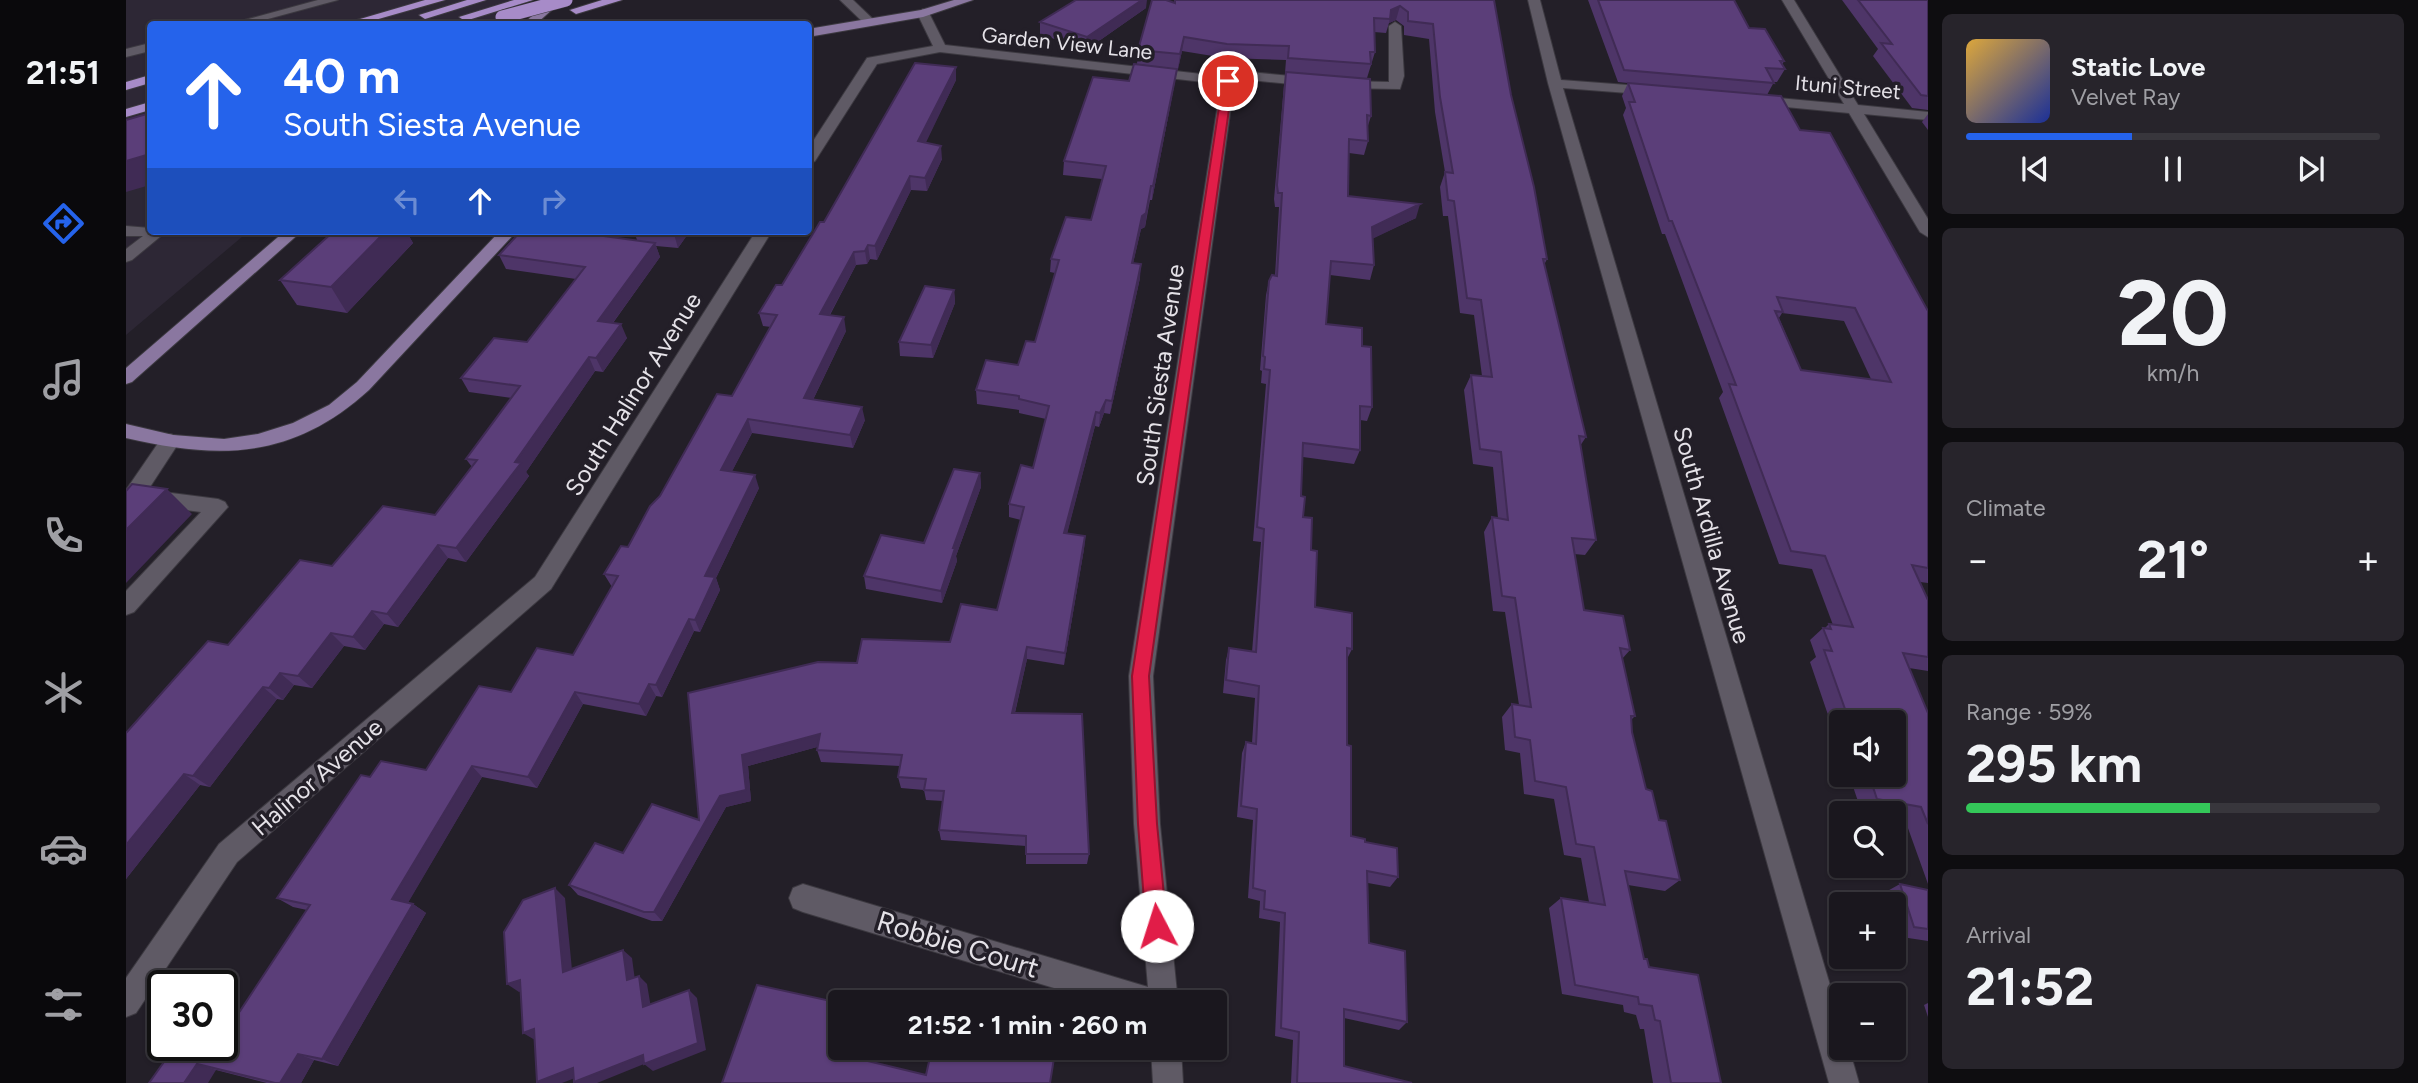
<!DOCTYPE html>
<meta charset="utf-8">
<style>
body{margin:0;font-family:Figtree,sans-serif;background:#27242b;color:#f1f3f6;height:100vh;display:flex;flex-direction:column;font-size:26px;white-space:nowrap}
*{box-sizing:border-box;margin:0}
p{font-size:23px;color:#9f9fa4}
.icon{flex:none;width:38px;height:38px;fill:none;stroke:currentColor;stroke-width:2;stroke-linecap:round;stroke-linejoin:round}
.map{position:relative;flex:1;overflow:hidden}
.sheet{display:flex;flex-direction:column;gap:14px;padding:14px;background:#0e0d10;width:490px}
.sheet>*{flex:none}
.hud{position:absolute;left:21px;top:21px;width:665px;height:214px;border-radius:7px;box-shadow:0 2px 5px #0004,0 0 0 2px #38363c;background:#2563eb;color:#fff;overflow:hidden}
.fabs{position:absolute;left:1703px;top:710px;display:grid;gap:14px}
.fabs a{display:grid;place-items:center;width:77px;height:77px;border-radius:7px;background:#1a171e;box-shadow:0 2px 5px #0004,0 0 0 2px #38363c;font-size:35px}
.speed{position:absolute;left:21px;top:970px;display:flex;gap:14px;font-size:35px;font-weight:700;text-align:center}
.speed>*{display:grid;place-content:center;width:91px;height:91px;border-radius:50%;background:#1a171e;box-shadow:0 2px 5px #0004,0 0 0 2px #38363c;line-height:1}
.speed .limit{border:4px solid #111;border-radius:10px;background:#fff;color:#111}
.pin{position:absolute;display:grid;place-items:center;width:60px;height:60px;color:#fff;margin:-30px;border:4px solid #fff;border-radius:50%;box-shadow:0 2px 7px #0007}
.me{position:absolute;width:77px;margin:-38px;rotate:355deg;stroke-linejoin:round;filter:drop-shadow(0 0 5px #0008)}
.turn{display:flex;align-items:center;gap:24px;height:147px;padding:0 21px;font-size:32px}
.turn .icon{width:91px;height:91px;stroke-width:2.5}
.turn b{display:block;font-size:49px;line-height:60px}
.lanes{display:flex;align-items:center;height:66px;padding:0 21px;background:#0003;justify-content:center;gap:35px;direction:ltr}
.lanes .off{opacity:.35}
.big{font-size:52px;font-weight:700;line-height:1.1}
.sheet .widget{flex:1;display:flex;flex-direction:column;justify-content:center;gap:10px;min-width:0;padding:0 24px;border-radius:10px;background:#27242b}
.sheet .dial{align-items:center;gap:0}
.dial b{font-size:91px;line-height:1}
.song{display:flex;align-items:center;gap:21px}
.cover{width:84px;height:84px;border-radius:10px;background:linear-gradient(135deg,hsl(40 70% 55%),hsl(230 70% 35%))}
.played{height:7px;border-radius:4px;background:linear-gradient(90deg,#2563eb 40%,#38363c 40%)}
.keys{display:flex;justify-content:space-around;direction:ltr}
.heat{display:flex;justify-content:space-between;align-items:center;font-size:38px;direction:ltr}
.charge{height:10px;border-radius:5px;background:linear-gradient(90deg,#34c759 59%,#38363c 0)}
.trip{position:absolute;left:702px;top:990px;width:399px;height:70px;border-radius:7px;background:#1a171e;box-shadow:0 2px 5px #0004,0 0 0 2px #38363c;font-weight:700;line-height:70px;text-align:center}
main{display:flex;flex:1;min-height:0}
.tab-bar{display:flex;flex-direction:column;width:126px;justify-content:space-around;align-items:center;background:#0a090c;color:#9f9fa4}
.tab-bar .icon{width:49px;height:49px}
.tab-bar .active{color:#2563eb}
.tab-bar b{font-size:32px;color:#f1f3f6}
.map>svg:first-child{display:block}
</style>
<main>
<nav class="tab-bar">
<b>21:51</b>
<svg class="icon active" aria-label="directions" viewBox="0 0 24 24"><path d="M12 3l9 9-9 9-9-9zM9 14v-3h6M13 9l2 2-2 2"/></svg>
<svg class="icon" aria-label="music" viewBox="0 0 24 24"><path d="M9 18V5l10-2v13"/><circle cx="6" cy="18" r="3"/><circle cx="16" cy="16" r="3"/></svg>
<svg class="icon" aria-label="phone" viewBox="0 0 24 24"><path d="M5 4h4l2 5-3 2q2 4 5 5l2-3 5 2v4C11 20 4 13 5 4z"/></svg>
<svg class="icon" aria-label="climate" viewBox="0 0 24 24"><path d="M12 3v18M4 7l16 10M4 17L20 7"/></svg>
<svg class="icon" aria-label="car" viewBox="0 0 24 24"><path d="M5 17H2v-5l4-1 3-4h7l3 4 3 1v5h-3M9 17h6M6 11h13"/><circle cx="7" cy="17" r="2"/><circle cx="17" cy="17" r="2"/></svg>
<svg class="icon" aria-label="filters" viewBox="0 0 24 24"><path d="M4 7h16M4 17h16"/><circle cx="9" cy="7" r="2"/><circle cx="15" cy="17" r="2"/></svg>
</nav>
<div class="map">
<svg width="1802" height="1083" viewBox="0 0 1802 1083">
<rect width="100%" height="100%" fill="#231f28"/>
<path fill="#2d2735" d="M0 0H398L369 24H24V231H123L0 335Z"/>
<g fill="none" stroke-linecap="round" stroke-linejoin="round">
<g stroke="#3c3940" stroke-width="2">
<path id="minor" d="M192 0H212L123 24H104Z
M714 0H727L750 22 740 25Z
M1402 0H1414L1435 80 1528 87 1535 91 1528 95 1437 88 1715 1022V1048H1723L1733 1083H1703L1422 83Z
M1656 0H1668L1732 105 1802 112V120L1738 114 1802 219V237L1794 232 1723 113 1630 104 1623 100 1630 96 1718 104Z
M797 9 803 13 819 45 1102 77 1124 72 1186 78 1193 82 1186 86 1124 80 1108 84 1027 676 1034 824 1052 1003H978L677 912 667 908 663 898 667 888 677 884 1022 987 1008 824 1003 676 1095 84 814 52 751 64 689 161 682 165V149L741 58 807 46 791 13Z
M1269 22 1275 26 1278 76 1274 89 1213 88V82L1218 81 1263 82V26Z
M24 43V51L0 57V49Z
M0 226 24 228V231H31L35 236 6 260 0 262V249L17 236H0Z
M630 231H646L425 589 111 862 10 1013 0 1017V978L93 844 409 577Z
M44 434 51 436 54 441 22 490 92 499 99 502 102 507 8 612 0 615V591L75 512 13 504 8 511 0 513V490L37 436Z
M1025 1048H1055L1057 1083H1027Z"/>
</g>
<g stroke="#3c3940" stroke-width="2">
<path id="major" d="M424 0H437L410 24H397Z
M828 0H847L797 17 682 37V29L795 10Z
M159 231H176L6 382 0 384V368Z
M374 231H391L243 390C167 459 95 460 0 438V424L47 435 98 439 132 434 167 423 203 405 231 382Z"/>
</g>
<g stroke="#3c3940" stroke-width="2">
<path id="highway" d="M299 0H319L235 24H217Z
M341 0H360L299 19 293 15Z
M388 0H407L339 21 333 17Z
M476 0H496L450 14 444 10Z
M24 75V83L0 90V82Z
M24 102V110L0 117V109Z"/>
</g>
<use href="#minor" fill="#5f5a65" fill-rule="evenodd"/>
<use href="#major" fill="#8a77a0" fill-rule="evenodd"/>
<use href="#highway" fill="#a78bc8" fill-rule="evenodd"/>
<g stroke="#3c3940" stroke-width="14" stroke-linecap="butt">
<path id="highway-bridge" d="M376 17 440 0"/>
</g>
<use href="#highway-bridge" stroke="#a78bc8" stroke-width="13"/>
</g>
<path fill="#4e3568" fill-rule="evenodd" d="M1368 0 1385 95 1421 259 1418 265 1460 437 1454 446 1470 540 1459 555 1448 554 1458 610 1504 650 1496 659 1509 716 1505 720 1506 732 1520 789 1533 820 1554 880 1539 891 1502 885 1518 959 1595 1083H1527L1518 1029H1514L1510 1015 1498 1012 1497 1005 1436 994 1423 908 1435 898 1463 902 1455 858 1438 855 1428 799 1398 794 1394 753 1379 750 1376 717 1386 704 1393 705 1379 612 1367 611 1358 532 1366 517 1372 518 1367 467 1347 464 1338 390 1345 375 1356 376 1348 315 1334 313 1322 216H1317L1314 187 1319 172 1309 112 1303 39 1278 35V26L1270 20 1263 23 1260 33 1248 32 1249 52 1241 78 1245 116 1241 129 1242 141 1238 155 1223 153 1222 196 1290 218 1247 238 1248 265 1244 280 1204 275 1200 324 1236 346 1246 407 1241 421 1234 420V450L1228 464 1177 457 1175 496 1177 517 1185 550 1189 607 1226 649 1221 659V745L1225 836 1239 842 1272 877 1264 887 1242 883 1243 943 1281 1022 1273 1030 1218 1018V1066L1286 1083H1165L1167 1040 1149 1036 1154 922 1133 918 1134 901 1122 898 1127 820 1111 817 1116 753 1120 742 1126 743 1129 698 1097 693 1100 660 1103 648 1126 652 1135 542 1127 541 1140 384 1135 383 1136 371 1134 370 1140 295 1143 281 1149 276 1153 207H1149L1148 199 1158 85 1160 73H1159L1160 60 1099 58 1056 51 1052 69 1011 64 1012 50 1049 3Z
M1462 0H1608L1623 28 1658 61 1656 65 1659 69 1651 82H1648L1641 95 1674 130 1802 311V583L1794 582 1802 600V671L1783 668 1802 713V884L1778 817 1768 816V814H1757L1735 810 1723 775H1768V723H1715V753L1684 662 1690 657 1684 640 1697 628H1699L1703 624 1707 625 1686 569 1653 564 1593 398 1597 392 1539 234H1536L1497 115 1500 108 1496 96 1502 83 1492 82ZM1656 313 1718 321 1745 379 1675 370 1653 318Z
M1716 0H1802V110L1786 108 1747 56 1752 49Z
M1020 8 960 50 914 34V22Z
M830 67V80L799 143 816 159 801 191 785 190 751 260 744 259 741 264 730 265 704 315 720 331 687 400 739 420 727 448 626 433 606 471 633 488 590 578 594 590 574 632 568 631 536 697 530 696 520 716 457 704 411 788 356 777 282 902 287 904 300 913 212 1066 188 1060 175 1083H141L90 1070 23 1083 114 1011 181 910 167 907 151 898 244 777 300 770 385 692 447 655 486 587 478 574 502 547 534 496 606 396 645 327 637 326 633 313 656 285 698 222Z
M1003 81H1049L1026 200H1024L1019 227 1015 229 1007 263 1014 278 984 414 978 413 973 427 969 426 941 533 959 536 958 549 938 665 901 659 889 713 963 854 961 864H900V846L815 840 813 830 817 801 800 800 798 790 775 788 772 777 774 766 695 762 691 750V747L622 766 625 801 600 807 536 921H526L452 895 443 885 497 853 573 820 562 693 731 663 824 642 871 610 895 520 883 517V504L907 468 920 419 893 413V410L851 404 850 390 892 365 909 342 929 273 924 272 925 259 965 220 976 179 937 175 938 161Z
M1802 114V130L1796 122Z
M208 231H280L287 243 221 313 171 305 154 280Z
M508 231H564L552 248 530 246 534 257 487 323 501 338 477 372 469 371 400 472 403 476 340 562 322 558 272 627 258 624 239 650 218 646 186 688 168 685 157 700 151 699 84 787 74 785 0 879V733L102 645 206 566 309 515 346 467 340 459 386 398 343 392 335 378 401 342 450 279 380 269 373 255 511 240Z
M828 290 829 303 807 358 774 356 773 342Z
M854 473 855 487 830 556 831 561 816 603 740 589 738 576 798 543Z
M1774 884 1802 890V941L1769 936 1768 930V905H1759L1756 894Z
M1802 1003V1017L1798 1005Z"/>
<path fill="#402b55" d="M1016 0H1021L1020 8 960 50 961 37Z
M1274 6 1270 20 1263 23 1265 10Z
M1058 37 1056 51 1052 69 1054 54Z
M830 67V80L794 155 792 141Z
M1051 69 1049 81 1026 200 1027 186Z
M815 146 816 159 801 191 799 178Z
M24 154V185L0 192V161Z
M784 176 785 190 751 260 749 246Z
M1025 186 1019 227 1015 229 1004 277 1006 263 1016 216Z
M1294 204 1290 218 1242 241 1246 227Z
M260 231H280L287 243 221 313 205 287Z
M550 231H564L552 248 548 234Z
M529 243 534 257 478 335 472 321Z
M742 245 744 259 741 264 739 251Z
M728 252 730 265 697 327 694 314Z
M1015 264 1014 278 984 414 986 401Z
M828 290 829 303 807 358 805 345Z
M718 317 720 331 681 412 678 398Z
M495 324 501 338 477 372 470 358Z
M463 357 469 371 400 472 403 476 340 562 330 548Z
M980 400 978 413 973 427 974 413Z
M736 407 739 420 727 448 724 435Z
M970 412 969 426 938 546V533Z
M622 419 626 433 600 483 595 470Z
M854 473 855 487 830 556 831 561 816 603 815 591 827 548Z
M629 475 633 488 590 578 594 590 574 632 569 620 579 576Z
M41 489 66 514 0 583V530Z
M959 536 958 549 938 665 939 653Z
M312 545 322 558 272 627 261 614Z
M246 611 258 624 239 650 227 637Z
M563 619 568 631 536 697 530 685Z
M205 633 218 646 186 688 172 676Z
M901 647V659L886 725V713Z
M154 673 168 685 157 700 143 688Z
M523 684 530 696 520 716 513 704Z
M137 687 151 699 84 787 67 776Z
M449 692 457 704 411 788 402 777Z
M694 734 698 745 622 766 625 801 600 807 536 921 528 912 616 755Z
M346 766 356 777 279 908 266 899Z
M58 774 74 785 0 879V845Z
M429 888 439 898 447 980 437 972Z
M287 904 300 913 212 1066 196 1059Z
M497 950 506 958 510 988 501 980Z
M513 976 521 984 526 1014 517 1007Z
M394 980 405 988 393 992 381 984Z
M563 990 571 998 580 1050 527 1071 518 1064 471 1083H450L448 1082Z
M408 1029 409 1040 397 1033Z
M723 1048H729L725 1062 721 1056Z
M172 1054 188 1060 175 1083H154Z
M71 1064 90 1070 82 1083H58Z
M447 1068 457 1075 436 1083H413L411 1082Z"/>
<path fill="#5b3e79" stroke="#402b55" stroke-width="2" fill-rule="evenodd" d="M950 0H1016L961 37 914 22Z
M1026 0H1040L1049 3V0H1368L1385 95 1408 187 1421 259H1417L1460 437 1453 436 1470 540 1446 538 1458 610 1497 616 1504 650 1494 648 1509 716H1505L1506 732 1520 789 1526 791 1533 820 1540 821 1554 880 1499 871 1518 959H1521L1523 967 1572 975 1595 1083H1545L1534 1021 1529 1020 1526 1006 1513 1004 1512 997 1449 985 1435 898 1479 905 1468 847 1450 844 1440 787 1409 781 1404 740 1389 737 1386 704 1405 707 1389 598 1376 596 1366 517 1382 520 1375 452 1354 449 1345 375 1366 377 1355 300 1341 298 1328 201 1322 200 1319 172 1327 173 1314 97 1307 24 1282 21V12L1274 6 1265 10 1264 19 1248 18 1249 52H1244L1245 64 1162 58 1163 46 1101 44 1058 37 1054 54 1012 50Z
M1472 0H1608L1623 28 1639 29 1658 61H1654L1659 69 1640 68 1648 83 1498 70Z
M1732 0H1802V96L1795 95 1755 43 1766 44Z
M789 63 830 67 792 141 815 146 799 178 784 176 749 246 742 245 739 251 728 252 694 314 718 317 678 398 736 407 724 435 622 419 595 470 629 475 579 576 589 577 569 620 563 619 530 685 523 684 513 704 449 692 402 777 346 766 266 899 287 904 196 1059 172 1054 154 1083H149L71 1064 58 1083H23L50 1045H96V1007L114 1011 184 905 151 898 235 775 244 777 255 761 300 770 353 686 385 692 411 648 447 655 492 576 478 574 495 546 502 547 524 506 534 496 591 394 606 396 651 315 633 313 650 285H656L694 222H698Z
M1008 64 1051 69 1027 186H1025L1020 213 1016 216 1006 263 1015 264 986 401 980 400 974 413 970 412 938 533 959 536 939 653 901 647 886 713 956 714 963 854H900V836L813 830 818 791 798 790 800 779 772 777 776 755 691 750 694 734 616 755 620 790 594 796 528 912H518L443 885 469 843 497 853 526 804 573 820 562 693 692 662 731 663 736 639 824 642 835 604 871 610 898 507 883 504 895 465 907 468 923 406 893 399V396L850 390 860 360 892 365 900 341 909 342 933 260 925 259 940 217 965 220 980 166 938 161 967 77 1003 81Z
M1160 72 1244 79 1245 116 1241 115 1242 141 1223 139 1222 196 1294 204 1246 227 1248 265 1205 261 1200 324 1236 328V346L1245 347 1246 407 1234 406V450L1177 443 1175 496 1179 497 1177 517 1186 518 1185 550 1191 551 1189 607 1226 613V649L1221 648V745L1225 746V836L1239 839V842L1271 848 1272 877 1241 871 1243 943 1279 951 1281 1022 1218 1009V1066L1286 1083H1171L1173 1032 1155 1028 1159 913 1138 909 1139 891 1127 888 1131 809 1115 806 1120 742 1130 744 1133 686 1100 680 1103 648 1130 652 1138 529 1131 527 1144 370 1138 369 1139 357 1137 356 1143 281 1146 275 1151 276 1156 193H1152L1151 185Z
M1502 83 1655 96 1674 130 1704 133 1802 311V568L1786 565 1802 600V657L1777 653 1802 713V824L1795 807 1751 799 1743 775H1768V723H1724L1698 650 1706 651 1697 628 1705 629 1703 624 1727 627 1699 556 1665 551 1603 384 1610 385 1546 221H1543L1503 102H1509ZM1651 297 1729 308 1765 382 1675 370 1649 311 1657 312Z
M24 113V154L0 161V120Z
M208 231H260L205 287 154 280Z
M395 231H441L529 243 472 321 495 324 470 358 463 357 389 462 395 463 330 548 312 545 261 614 246 611 227 637 205 633 172 676 154 673 143 688 137 687 67 776 58 774 0 845V733L82 641 102 645 174 560 206 566 257 506 309 515 351 460 340 459 394 386 335 378 368 338 401 342 459 267 373 255Z
M517 231H550L548 234Z
M799 286 828 290 805 345 773 342Z
M828 469 854 473 827 548H829L815 591 738 576 755 535 798 543Z
M6 484 41 489 0 530V491Z
M1774 884 1802 890V929L1788 927Z
M429 888 437 972 497 950 501 980 513 976 517 1007 563 990 572 1043 518 1064 517 1055 448 1082 447 1068 411 1082 408 1029 397 1033 394 980 381 984 378 932 397 900Z
M631 985 714 1003V1048H723L721 1056 800 1075 806 1048H913L929 1052 924 1083H596Z"/>
<path fill="#e11d48" stroke="#92132f" stroke-width="2" d="M1102 78 1107 81 1023 676 1031 824 1041 926 1038 934 1031 937 1023 934 1020 926 1012 824 1006 676 1097 81Z"/>
<g text-anchor="middle" dominant-baseline="central" stroke-width="7" stroke-linejoin="round" paint-order="stroke">
<g font-size="21" fill="#e5e2e8" stroke="#231f28">
<text transform="translate(941 43) rotate(6)">Garden View Lane</text>
<text transform="translate(1722 87) rotate(5)">Ituni Street</text>
</g>
<g font-size="24" fill="#e5e2e8" stroke="#231f28">
<text transform="translate(1034 375) rotate(-82)">South Siesta Avenue</text>
<text transform="translate(507 394) rotate(-58)">South Halinor Avenue</text>
<text transform="translate(1586 535) rotate(74)">South Ardilla Avenue</text>
<text transform="translate(191 777) rotate(-41)">Halinor Avenue</text>
</g>
<g font-size="28" fill="#e5e2e8" stroke="#231f28">
<text transform="translate(832 944) rotate(17)">Robbie Court</text>
</g>
</g>
</svg>
<div class="fabs">
<a><svg class="icon" aria-label="sound" viewBox="0 0 24 24"><path d="M4 9h4l5-4v14l-5-4H4zM17 9q2 3 0 6"/></svg></a>
<a><svg class="icon" aria-label="search" viewBox="0 0 24 24"><circle cx="10" cy="10" r="6"/><path d="M15 15l6 6"/></svg></a>
<a>+</a>
<a>−</a>
</div>
<div class="speed"><div class="limit">30</div></div>
<div class="pin" style="left:1102px;top:81px;background:#d93025"><svg class="icon" aria-label="arrive" viewBox="0 0 24 24"><path d="M6 21V4h12l-3 4 3 4H6"/></svg></div>
<svg class="me" style="left:1031px;top:926px" viewBox="-20 -20 40 40"><circle r="19" fill="#fff"/><path d="M0-13L10 11 0 6-10 11z" fill="#e11d48"/></svg>
<div class="trip">21:52 · 1 min · 260 m</div>
<div class="hud">
<div class="turn"><svg class="icon" aria-label="ahead" viewBox="0 0 24 24"><path d="M12 20V5M6 11l6-6 6 6"/></svg><div><b>40 m</b>South Siesta Avenue</div></div>
<div class="lanes"><svg class="icon off" aria-label="left" viewBox="0 0 24 24"><path d="M17 20v-9H6M10 6l-5 5 5 5"/></svg><svg class="icon" aria-label="ahead" viewBox="0 0 24 24"><path d="M12 20V5M6 11l6-6 6 6"/></svg><svg class="icon off" aria-label="right" viewBox="0 0 24 24"><path d="M7 20v-9h11M14 6l5 5-5 5"/></svg></div>
</div>
</div>
<section class="sheet">
<div class="widget">
<div class="song"><i class="cover"></i><div><b>Static Love</b><p>Velvet Ray</p></div></div>
<div class="played"></div>
<div class="keys"><svg class="icon" aria-label="previous" viewBox="0 0 24 24"><path d="M18 5L8 12l10 7zM5 5v14"/></svg><svg class="icon" aria-label="pause" viewBox="0 0 24 24"><path d="M8 5v14M16 5v14"/></svg><svg class="icon" aria-label="next" viewBox="0 0 24 24"><path d="M6 5l10 7-10 7zM19 5v14"/></svg></div>
</div>
<div class="widget dial"><b>20</b><p>km/h</p></div>
<div class="widget"><p>Climate</p>
<div class="heat"><a>−</a><b class="big">21°</b><a>+</a></div>
</div>
<div class="widget"><p>Range · 59%</p><b class="big">295 km</b><div class="charge"></div></div>
<div class="widget"><p>Arrival</p><b class="big">21:52</b></div>
</section>
</main>
